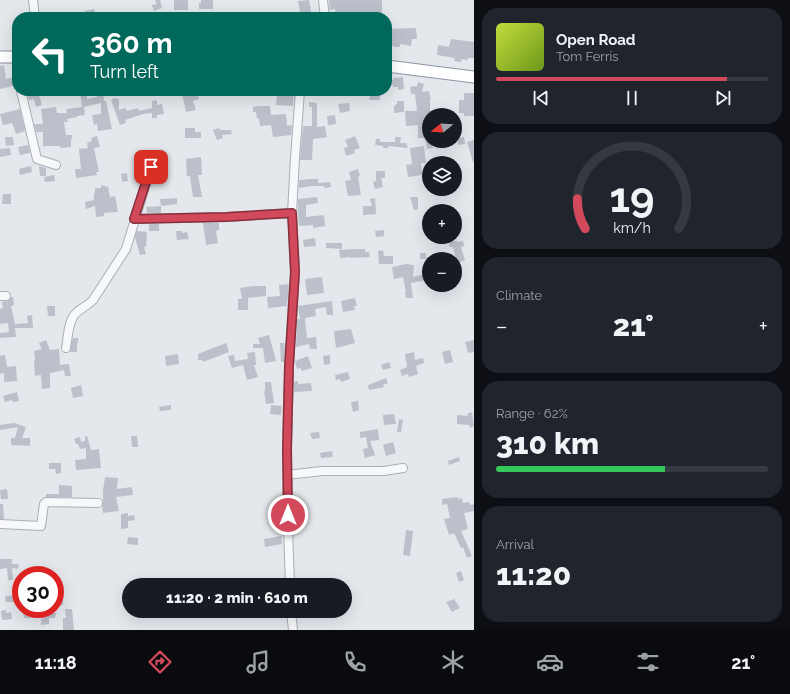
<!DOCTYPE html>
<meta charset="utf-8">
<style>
body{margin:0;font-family:Raleway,sans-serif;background:#20242c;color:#f1f3f6;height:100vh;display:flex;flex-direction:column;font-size:15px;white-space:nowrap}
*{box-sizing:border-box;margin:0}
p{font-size:13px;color:#9ea1a6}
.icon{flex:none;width:22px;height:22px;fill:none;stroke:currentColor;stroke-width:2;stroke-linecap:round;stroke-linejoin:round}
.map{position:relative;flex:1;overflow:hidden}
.side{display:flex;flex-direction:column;gap:8px;padding:8px;background:#0d0f14;width:316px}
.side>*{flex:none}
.hud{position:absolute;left:12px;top:12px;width:380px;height:84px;border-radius:16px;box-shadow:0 4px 16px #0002;background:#00695c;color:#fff;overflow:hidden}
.needle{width:26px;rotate:252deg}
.buttons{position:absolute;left:422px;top:108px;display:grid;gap:8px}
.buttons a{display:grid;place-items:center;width:40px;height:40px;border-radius:50%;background:#171b24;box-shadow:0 4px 16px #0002;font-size:20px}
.speed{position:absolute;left:12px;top:566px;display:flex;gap:8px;font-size:20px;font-weight:700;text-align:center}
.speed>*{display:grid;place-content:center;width:52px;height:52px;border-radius:50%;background:#171b24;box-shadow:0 4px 16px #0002;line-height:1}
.speed .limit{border:6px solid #d22;background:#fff;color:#111}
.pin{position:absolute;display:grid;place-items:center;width:34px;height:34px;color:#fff;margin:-17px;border-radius:8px;box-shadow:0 2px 6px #0006}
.me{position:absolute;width:44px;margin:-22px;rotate:0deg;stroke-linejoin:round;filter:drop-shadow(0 0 3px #0008)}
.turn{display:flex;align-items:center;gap:14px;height:84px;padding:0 12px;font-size:18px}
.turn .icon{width:52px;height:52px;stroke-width:2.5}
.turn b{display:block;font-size:28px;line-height:34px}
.big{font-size:30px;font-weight:800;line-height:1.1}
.side .card{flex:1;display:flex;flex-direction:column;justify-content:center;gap:6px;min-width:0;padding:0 14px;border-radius:16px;background:#20242c}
.side .dial{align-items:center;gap:0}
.dial svg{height:104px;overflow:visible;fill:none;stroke:#363941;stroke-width:7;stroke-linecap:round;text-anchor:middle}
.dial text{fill:#f1f3f6;stroke:none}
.song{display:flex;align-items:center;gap:12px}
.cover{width:48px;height:48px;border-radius:6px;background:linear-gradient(135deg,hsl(70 70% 55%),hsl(80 70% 35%))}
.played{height:4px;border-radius:2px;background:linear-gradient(90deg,#d1495b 85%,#363941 85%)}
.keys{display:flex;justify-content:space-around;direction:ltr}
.heat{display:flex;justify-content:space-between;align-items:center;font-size:22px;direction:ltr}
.charge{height:6px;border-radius:3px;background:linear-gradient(90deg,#34c759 62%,#363941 0)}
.trip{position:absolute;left:122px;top:578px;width:230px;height:40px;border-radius:20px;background:#171b24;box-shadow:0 4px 16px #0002;font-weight:800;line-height:40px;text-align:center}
.tab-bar{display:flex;height:64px;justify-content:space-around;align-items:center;background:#090b0e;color:#9ea1a6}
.tab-bar .icon{width:28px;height:28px}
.tab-bar .current{color:#d1495b}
.tab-bar b{font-size:18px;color:#f1f3f6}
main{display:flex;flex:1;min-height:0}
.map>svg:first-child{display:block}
</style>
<main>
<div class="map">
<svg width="474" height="630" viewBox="0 0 474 630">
<rect width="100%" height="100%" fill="#e4e7ec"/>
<path fill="#bbc0ca" d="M155 0H160L162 8 154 11 152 5 157 4Z
M174 0H188V10H174Z
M201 0H213V9H199V3H201Z
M309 0 312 17H301L298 1Z
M329 0H382V15H377V17H336L335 9 330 10Z
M94 9 96 17H87L85 11Z
M416 28 417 39H412L411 46 400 44V47H394V46L387 45V29Z
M451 39 474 42V58H468V60L462 59 461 62 454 61 455 58 437 55 438 45 449 47Z
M4 65 6 79 15 77 17 85 0 89V66Z
M403 77 404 89 398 90V87H393V85H387V80H393V78Z
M418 82 424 84 422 92 429 91 431 100H430V115H429V141H431L433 148 427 149 425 138H418V125L406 126 405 111H417L415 94H411L410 87 417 86Z
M34 91H38L42 105 36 107 34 99 29 100 28 96 34 95Z
M80 91H87V99L97 97 96 91H103L104 101H106L112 129 98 131 97 124 94 125 92 115 101 114V103L84 107 85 115 77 116V117L67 119 68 122H64L66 135H72V139H71V147L61 148 60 146H43V132H36L34 124H43L41 109 56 107 57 113H67L66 109 82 107Z
M280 91H294L293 106 276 105 277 95H280Z
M373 91H379L380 100H369L370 96H374Z
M191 92V93L197 92 199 99 193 101 196 110 186 112 182 94Z
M464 93H474V116H464V113H459V100H464Z
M113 98 119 99V110L125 108 127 111 138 108 139 111 152 108V101L157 100V105L162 104 164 114 157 115V118H152V113L143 114 125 120 126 123 120 125 111 100H112Z
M397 101H404V112L394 113V106L397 104Z
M309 102 317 103V127L325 126 327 137 313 139 312 160H300L303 126H312V107H309Z
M349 103 350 111 340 113 338 104Z
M260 106H270L271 115 286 114 287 126 292 125 291 135 273 137 271 125 260 126 259 118 257 119 256 112H253V107Z
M20 109 25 131 16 134 12 123 3 125 0 114Z
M335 115 336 124 328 125 327 116Z
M185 128H195V132H201V138H185Z
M219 128 220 130H231L232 134 222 135 223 138 217 140 213 130Z
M97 136 100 147 94 148 99 172H96L97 175 76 178 75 169H81L79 149 88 148 87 143 92 141 91 138Z
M355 136 360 148 354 150 355 153 346 156 344 148 348 147 345 140Z
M5 137H13L14 145 6 146Z
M395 137H401L400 143H406L408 148 388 146V148H383V146L375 145 376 139H380V142H395Z
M464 137 465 144 458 145 457 138Z
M474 140V162H473L467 142Z
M28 145 30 153 20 155 18 147Z
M424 146 426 163H421L422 175 408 177 406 165 412 164 410 148Z
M10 148 11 155 0 157V149Z
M147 154H158V161L147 162Z
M201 157 202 175H198L202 197H193L190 176H187L186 159Z
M31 166 32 172 20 175 19 169Z
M39 166 46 168V176H40Z
M358 169 360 176 358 177 361 195 348 196 345 181 351 180 349 172Z
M376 171H385V178H381L383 187 375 189 373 182 376 181Z
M127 173 128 181 122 182 121 174Z
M54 175 55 181 45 182 44 177Z
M311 179H318V183L330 182 331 187 324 188V186H311L299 188V180Z
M101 185 108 187 110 197 115 196 118 212 104 213V216L96 217 95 206 86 209 85 202 94 200V193H95V188H101Z
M3 194H11V204H2Z
M317 197 318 203 306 205V217L324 215 325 226 313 228V225L299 226 298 213V199Z
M410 197H418V209L414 210Z
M177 198V204L161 206 160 199Z
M375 198 376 214 363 215V206H372L370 199Z
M161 206V213H147L146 207Z
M203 223H219V230L216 231 218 243 206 245Z
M149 224H159V231H149Z
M384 230V236L376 237 375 231Z
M137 231 147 232 146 247H144L146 254 140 255 135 237Z
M176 231H182V233L187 232 189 239 177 240Z
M315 238 316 246 304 247 303 240Z
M449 241H457V242L463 241 464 246 461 247 465 260 457 263 453 247H449Z
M326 243H342V249L326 248Z
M356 249H365V252H369L370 257 350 258V257L340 258 339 250Z
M383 250 384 256H393V264H379L378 251Z
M441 252 444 259H420V253H426V258Z
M406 264 414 265 413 277 425 274 426 280 411 283 413 298H406L405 292H406L403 277 394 279 392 267Z
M322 277 324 293 307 295 305 279Z
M289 284 287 306 268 308 267 297 280 296 279 285Z
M253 286H266V296L248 298V310H238V299H242L240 288Z
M11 297H13L14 305 11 306 15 324 28 323 27 316 32 315 33 328H15L16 337 0 338V333L9 332 8 323 0 324V309L3 308 2 302 8 301Z
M355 298 357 306H354L355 310 343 312 341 301Z
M332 301 333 315H327L326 307 315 309 316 316 305 318 307 338 316 337 317 349H310L309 344 296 347 297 319H300L298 306Z
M47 306H55V316H48Z
M351 329 355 343 336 348 334 331Z
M269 335 276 361 265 363 263 348H253V344H260L258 338Z
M73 338H78V343H77V352H70Z
M46 340 50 350 59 349 60 365 69 364 71 376H65L64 370 50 373V388L42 389 41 375 35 376 34 360H35L34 351 42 349 39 343Z
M474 340V352L468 353 465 342Z
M226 343 229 352 203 362 202 360H198V354Z
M280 343H284L285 347 284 362H281Z
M450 350 453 362 445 364 442 352Z
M255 352 256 365H254L258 377 247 380 243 365 232 368 228 356 234 355 235 361 248 359 247 353Z
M414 352 415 360 423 358 424 363 416 366 418 374 409 377 408 374 402 376 400 370 407 367 405 354Z
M178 354 179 364 166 366 165 356Z
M5 355 7 367 16 366 17 381 4 382V373L0 374V356Z
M330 355V364L324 365 323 356Z
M308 356 312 368 302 371 301 368 297 369 295 361Z
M389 362 391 368 383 370 381 365Z
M348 372 350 379 341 382 340 379 336 380 335 375Z
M386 378 388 383 383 385 384 387 369 390 368 385Z
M298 381V384L311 383 312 391 294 392V382Z
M265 382H271L274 403 266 404 264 391H265Z
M81 385 83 396 73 398 71 388Z
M17 392 19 401 13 402 12 400 5 402 3 396Z
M358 401 359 410 353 412 351 402Z
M171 405V410L160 411 159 407Z
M271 405 282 406 281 415 270 414Z
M472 412 474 426 470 428 469 425 457 424V415L468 416 467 414Z
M394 414 396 424 384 425 383 415Z
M399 419 403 420 401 432H397Z
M14 423 26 427 22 438H30V446L11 445V438H15L18 427 0 430V425Z
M378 429 379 440 370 441 375 455 365 458 363 449 368 448 366 437 360 438V432Z
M319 432 320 438 312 439 310 433Z
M85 436H87L91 450 99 449 101 468 76 470 75 460 86 459V448L80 449 78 444H76L74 439 80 437 81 442 85 441Z
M131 436H137L138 447H132Z
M393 442 396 453 386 456 383 445Z
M332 451 333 457 321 458 320 453Z
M459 457 460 461 449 465 448 461Z
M49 463H61V473L56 474 55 469H49Z
M105 477 118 478 117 489 132 487 133 495 116 497 119 511 103 513 102 506 103 503V491Z
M59 485 72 486V497H46V494H59Z
M7 489 8 499H1L0 490Z
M458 497V499L462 498 463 503 469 502 470 505 474 504V511L464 513 468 529 461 531 472 556 467 558 463 547 461 548 454 533 449 535 444 519 450 518 447 504 442 505V499Z
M0 504H3L4 519H0Z
M128 513V516L134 515 135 520 128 521V528L121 529V514Z
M406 530 413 531 410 556 403 555Z
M281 536 282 544 265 547 264 539Z
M128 537 138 538V545L127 544Z
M0 559H12V564H19L18 569 12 568 13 580H8L7 568 0 569Z
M461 571 464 580 459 582 456 573Z
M16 595 17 602H6L5 596Z
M57 595H63V605H56Z
M454 599 460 608 452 612 446 602Z
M25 609H31L32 618H24L23 613 26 612Z
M45 609H48V613H56L55 618H49V624L41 625V619L45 618Z
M65 609H72L74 630H63V618H66Z
M6 610V613L11 612 12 619 2 620 1 611Z"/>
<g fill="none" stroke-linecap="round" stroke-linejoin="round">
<g stroke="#a9aeb7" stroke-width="10">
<path id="minor" d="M33 0 35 17
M323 0 325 17
M21 91 37 159 56 165
M134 219 226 217 292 213
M0 296H6
M66 348C68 338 68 322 75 314 80 309 87 306 93 300L126 249 151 167
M287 475 322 471H384L403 468
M0 524 41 526 44 504 46 502 98 503
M290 585 288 528 287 449 289 366 295 272 292 213 295 158 300 91
M291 611 293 630"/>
</g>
<g stroke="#8b94a3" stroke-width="13">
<path id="highway" d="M0 57H17
M387 66 474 77"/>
</g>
<use href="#minor" stroke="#f7f8fa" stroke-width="8"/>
<use href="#highway" stroke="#fff" stroke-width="11"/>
</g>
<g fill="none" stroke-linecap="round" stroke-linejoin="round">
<g stroke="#882f3b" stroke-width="10">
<path id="route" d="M151 167 134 219 226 217 292 213 295 272 289 366 287 449 288 515"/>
</g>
<use href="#route" stroke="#d1495b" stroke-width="7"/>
</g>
</svg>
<div class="buttons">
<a><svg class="needle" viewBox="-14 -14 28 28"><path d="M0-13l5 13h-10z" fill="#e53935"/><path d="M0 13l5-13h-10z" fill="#9ea1a6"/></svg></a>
<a><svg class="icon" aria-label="layers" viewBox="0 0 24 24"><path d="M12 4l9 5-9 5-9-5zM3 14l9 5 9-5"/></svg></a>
<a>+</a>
<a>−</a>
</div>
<div class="speed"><div class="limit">30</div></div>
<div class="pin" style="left:151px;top:167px;background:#d93025"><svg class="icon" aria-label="arrive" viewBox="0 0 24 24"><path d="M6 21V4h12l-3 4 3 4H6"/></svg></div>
<svg class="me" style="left:288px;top:515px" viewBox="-20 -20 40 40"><circle r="17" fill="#d1495b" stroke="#fff" stroke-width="3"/><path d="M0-11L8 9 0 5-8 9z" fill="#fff"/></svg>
<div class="trip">11:20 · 2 min · 610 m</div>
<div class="hud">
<div class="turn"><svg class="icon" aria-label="left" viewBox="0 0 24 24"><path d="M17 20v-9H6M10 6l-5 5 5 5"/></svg><div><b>360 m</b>Turn left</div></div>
</div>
</div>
<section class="side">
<div class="card">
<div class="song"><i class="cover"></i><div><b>Open Road</b><p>Tom Ferris</p></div></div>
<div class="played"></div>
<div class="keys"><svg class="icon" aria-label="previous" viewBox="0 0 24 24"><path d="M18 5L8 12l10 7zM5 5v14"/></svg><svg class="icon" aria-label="pause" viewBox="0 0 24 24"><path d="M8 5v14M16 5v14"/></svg><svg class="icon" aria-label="next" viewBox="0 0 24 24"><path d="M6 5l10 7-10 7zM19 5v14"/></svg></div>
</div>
<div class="card dial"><svg viewBox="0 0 100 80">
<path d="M14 69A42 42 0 1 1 86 69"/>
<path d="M14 69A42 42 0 0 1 8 46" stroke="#d1495b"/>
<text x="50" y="56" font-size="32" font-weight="700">19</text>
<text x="50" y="72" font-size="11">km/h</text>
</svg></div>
<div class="card"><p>Climate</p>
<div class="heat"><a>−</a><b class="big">21°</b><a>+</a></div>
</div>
<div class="card"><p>Range · 62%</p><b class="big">310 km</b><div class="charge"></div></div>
<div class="card"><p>Arrival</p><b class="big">11:20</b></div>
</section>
</main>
<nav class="tab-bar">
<b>11:18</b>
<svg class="icon current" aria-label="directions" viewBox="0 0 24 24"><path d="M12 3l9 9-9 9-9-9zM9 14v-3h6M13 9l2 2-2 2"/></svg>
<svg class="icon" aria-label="music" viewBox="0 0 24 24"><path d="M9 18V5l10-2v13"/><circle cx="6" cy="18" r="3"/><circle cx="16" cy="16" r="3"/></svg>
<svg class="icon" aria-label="phone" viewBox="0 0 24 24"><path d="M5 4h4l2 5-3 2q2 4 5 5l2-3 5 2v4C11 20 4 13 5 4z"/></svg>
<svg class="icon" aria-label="climate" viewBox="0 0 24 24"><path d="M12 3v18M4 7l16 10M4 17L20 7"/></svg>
<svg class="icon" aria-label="car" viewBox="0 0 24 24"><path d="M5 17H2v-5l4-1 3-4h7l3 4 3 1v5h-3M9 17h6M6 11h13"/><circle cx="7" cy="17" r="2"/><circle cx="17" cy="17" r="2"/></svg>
<svg class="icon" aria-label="filters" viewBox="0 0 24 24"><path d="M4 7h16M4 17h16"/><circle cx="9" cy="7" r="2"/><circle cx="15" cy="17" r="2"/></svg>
<b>21°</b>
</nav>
